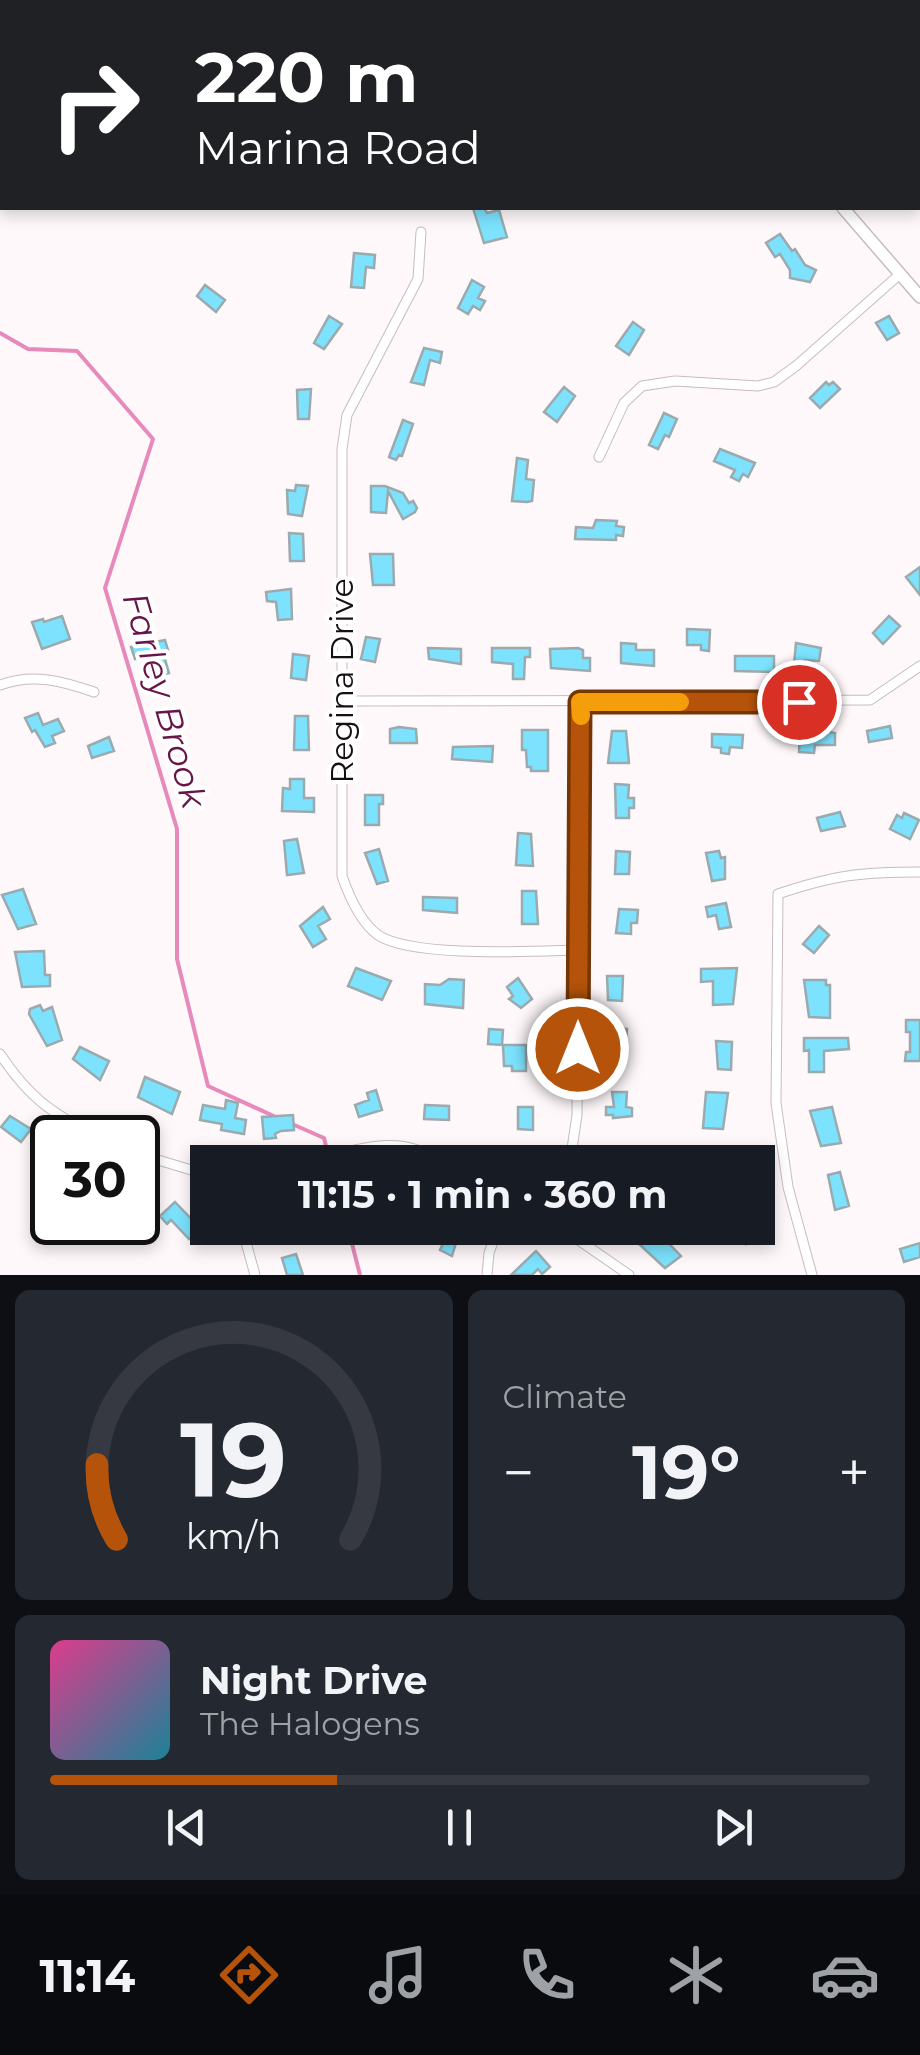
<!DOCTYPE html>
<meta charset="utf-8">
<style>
body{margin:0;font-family:Montserrat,sans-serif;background:#242831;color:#f1f3f6;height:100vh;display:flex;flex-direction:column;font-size:38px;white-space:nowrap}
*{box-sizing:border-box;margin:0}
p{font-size:32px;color:#9ea1a6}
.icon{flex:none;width:55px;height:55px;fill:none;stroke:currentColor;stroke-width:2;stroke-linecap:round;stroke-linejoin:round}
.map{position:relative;height:1275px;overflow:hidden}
.drawer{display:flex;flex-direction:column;gap:15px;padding:15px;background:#0d0f14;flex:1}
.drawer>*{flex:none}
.top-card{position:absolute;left:0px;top:0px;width:920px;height:210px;box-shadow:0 5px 15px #0003;background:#202124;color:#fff;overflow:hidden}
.speed{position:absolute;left:30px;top:1115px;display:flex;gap:20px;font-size:50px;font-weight:700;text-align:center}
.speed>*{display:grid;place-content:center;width:130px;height:130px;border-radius:50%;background:#171b24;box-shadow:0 5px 15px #0003;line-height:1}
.speed .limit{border:5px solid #111;border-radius:15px;background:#fff;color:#111}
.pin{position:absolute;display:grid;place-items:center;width:85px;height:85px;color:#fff;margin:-42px;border:5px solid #fff;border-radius:50%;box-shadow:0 2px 10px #0007}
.me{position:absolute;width:110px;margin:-55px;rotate:0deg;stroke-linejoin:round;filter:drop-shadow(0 0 8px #0008)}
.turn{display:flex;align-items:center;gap:35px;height:210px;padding:0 30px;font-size:45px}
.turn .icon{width:130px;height:130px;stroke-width:2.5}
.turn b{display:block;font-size:70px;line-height:85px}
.big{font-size:75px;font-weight:700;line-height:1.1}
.drawer .widget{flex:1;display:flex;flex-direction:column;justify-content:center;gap:15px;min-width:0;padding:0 35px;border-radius:15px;background:#242831}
.drawer .dial{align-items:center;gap:0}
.dial svg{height:260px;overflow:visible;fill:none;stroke:#363941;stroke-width:7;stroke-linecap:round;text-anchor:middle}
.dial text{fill:#f1f3f6;stroke:none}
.song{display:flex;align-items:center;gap:30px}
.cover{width:120px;height:120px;border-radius:15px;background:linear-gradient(135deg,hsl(330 70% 55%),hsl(190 70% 35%))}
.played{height:10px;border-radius:5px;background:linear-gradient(90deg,#b45309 35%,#363941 35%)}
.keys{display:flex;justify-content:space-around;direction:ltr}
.heat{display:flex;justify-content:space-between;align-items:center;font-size:55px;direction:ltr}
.drawer .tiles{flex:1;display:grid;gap:15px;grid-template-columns:1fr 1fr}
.widget:last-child{grid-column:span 2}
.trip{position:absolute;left:190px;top:1145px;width:585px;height:100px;border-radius:0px;background:#171b24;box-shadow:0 5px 15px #0003;font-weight:700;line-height:100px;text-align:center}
.tab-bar{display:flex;height:160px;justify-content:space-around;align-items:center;background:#090b0e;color:#9ea1a6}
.tab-bar .icon{width:70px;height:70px}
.tab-bar .current{color:#b45309}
.tab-bar b{font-size:45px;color:#f1f3f6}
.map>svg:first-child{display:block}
</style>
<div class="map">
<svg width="920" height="1275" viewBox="0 0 920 1275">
<rect width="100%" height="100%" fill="#fef8fa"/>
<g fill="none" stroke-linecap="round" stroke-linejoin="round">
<path stroke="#e789ba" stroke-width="4" d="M0 333 28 349 77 351 153 439 105 588 177 829V959L208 1086 278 1118
M292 1124 324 1138 330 1162
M348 1228 360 1275"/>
</g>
<path fill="#7ce2fe" stroke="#9baaae" stroke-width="2.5" d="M473 208H484L487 213 499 210 507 237 484 243Z
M780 234 792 251 795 249 805 265 816 270 810 282 790 278V270L780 254 775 257 766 243Z
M354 253 375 255 374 268 366 267 364 288 351 287Z
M472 280 484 287 478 298 485 301 480 310 473 306 468 314 458 308Z
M205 285 225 300 216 312 197 296Z
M329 316 342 324 324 349 314 343Z
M889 316 899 333 887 340 876 323Z
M633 322 644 330 629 355 616 346Z
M424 348 442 352 440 363 430 360 424 385 411 382Z
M826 382 829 385 833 382 840 389 820 408 810 398Z
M564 387 575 396 557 422 544 412Z
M311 389 309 419H298L297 390Z
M664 413 677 419 669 437 665 435 658 449 649 445Z
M403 420 413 424 402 456 399 455 396 460 389 457Z
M720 449 755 463 748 477 743 474 739 481 731 477 735 470 714 461Z
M517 458 528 460 526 479 534 480 532 501 527 502 512 501Z
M296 485 308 486 302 516 288 514 287 490 295 491Z
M371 486H385L403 493 409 503 413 501 417 508 415 512 403 519 388 491 386 513 371 512Z
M596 520 617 521 616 526 624 527 623 536 616 535V540L575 539 576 527 593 528Z
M289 533 303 534 304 561H290Z
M370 554H393L394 585H373Z
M920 567V595L906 577Z
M291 589 292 619 278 620 276 602 267 601 266 592Z
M62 616 70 639 42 649 32 622 43 619 44 622Z
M889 616 900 626 883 644 873 633Z
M687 629 710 630 709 651 701 650V645H687Z
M366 637 380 639 375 662 361 659Z
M165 640 168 650 163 652 169 673 156 676 150 655 135 659 131 647Z
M621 643 636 644V650H654V666L621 663Z
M796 643 821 648 819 661 805 660 804 665 794 664Z
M428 648 461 649V664L429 659Z
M492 648H530V657H525L524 679H513V664L492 662Z
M578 648 583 650V658H590V671L551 668 550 649Z
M293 654 309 656 306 680 291 678Z
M735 656H774V672L735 671Z
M38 713 43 725 58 719 64 731 52 736 55 743 45 747 35 730 32 732 25 718Z
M295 716H308L309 750H294Z
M890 726 892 738 869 742 867 731Z
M399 727 416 729 417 743H390V729Z
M522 730H548V771H531V767H527L526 750H522Z
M612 731H626L629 763H608Z
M824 731 835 733V745H815L814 753 799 752 800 732Z
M712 734 743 735 742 748 730 747 729 754 721 753V748L712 747Z
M109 737 114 751 92 758 88 746Z
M493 746 492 762 452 759 453 747Z
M290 779H304V798H314V812L282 811 283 788 290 789Z
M615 784 629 785 628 798H634V808H629V818H616Z
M365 795H383V804H379V825H365Z
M840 812 845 826 821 831 817 818Z
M904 813 919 820 910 839 890 829 897 815 902 818Z
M518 833 531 834 533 866 516 865Z
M297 839 304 873 287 875 284 841Z
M379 849 388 881 377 884 365 853Z
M616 851 630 852 629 874H615Z
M719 851 721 858 725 857V879L712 881 706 853Z
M23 889 36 924 18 929 2 895Z
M522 891H536L538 924H522Z
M423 897 457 898V913L423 910Z
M726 903 731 927 719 929 716 915 708 917 706 907Z
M323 907 330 919 318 926 326 939 313 947 300 926Z
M619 909 638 910 637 923H631V934L616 933Z
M819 926 829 935 814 953 803 944Z
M44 951 45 975H50V986L22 987 15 952Z
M356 968 391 981 382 1000 348 986Z
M737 968 733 1004 713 1005V981L701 982V969Z
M607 976H623L622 1001 608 1000Z
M518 978 532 999 521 1008 509 999 513 996 507 987Z
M449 979 464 980 463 1008 425 1004V984L440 985Z
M804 980H826V985H830V1018L809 1017Z
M40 1005 43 1011 52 1007 62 1040 47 1046 29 1014 30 1009Z
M906 1020H920V1061H905L906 1052H910V1032H906Z
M612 1028 627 1029 624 1062 612 1061Z
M489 1029 503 1030 502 1045 488 1044Z
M804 1038H848L849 1049 824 1051V1072H809V1050L804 1051Z
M716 1041 732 1042 731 1070 718 1069Z
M503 1045H526V1071H512V1066H504Z
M80 1047 109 1061 100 1080 73 1059Z
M145 1077 180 1092 172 1114 138 1097Z
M376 1090 382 1110 359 1117 355 1105 369 1100 367 1093Z
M612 1092H627L626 1107 632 1108V1116L613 1118V1115H606V1107H614Z
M706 1092 728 1093 723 1129 703 1128Z
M226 1100 238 1103 235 1118 246 1120 244 1134 221 1130 222 1124 200 1120 203 1105 225 1109Z
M425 1105 449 1106V1120L424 1119Z
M518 1107H533V1130L518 1129Z
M832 1107 841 1143 821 1146 810 1111Z
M293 1115 294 1130 281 1131 275 1134 276 1138 264 1139 262 1117Z
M10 1116 31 1129 21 1142 1 1127Z
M732 1149H750V1162H732Z
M607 1152 641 1158 640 1162H605Z
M840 1172 849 1206 835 1210 828 1175Z
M175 1202 200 1228 189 1239 171 1220 167 1224 160 1216Z
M267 1228H301V1230L271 1239Z
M421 1228 460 1230 452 1256 440 1250 445 1239Z
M739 1228H753L758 1239 746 1244Z
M655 1229 681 1256 665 1268 638 1243Z
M920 1243V1257L904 1262 900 1249Z
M536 1251 550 1267 542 1274 538 1269 532 1275H511Z
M296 1254 303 1275H287L282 1258Z"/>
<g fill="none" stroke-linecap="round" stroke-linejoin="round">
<g stroke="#c8bbc1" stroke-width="11">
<path id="minor" d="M160 2 161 0
M259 2 260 0
M846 2 849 0
M421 232 418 279 347 415 342 449V876C349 896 360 922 378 935 412 958 534 951 578 950
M599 457 624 403 642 386 675 381 758 386 774 382 796 366 900 274
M0 685C33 673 62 681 94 692
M344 701 870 700 920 666
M0 1054C30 1099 50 1111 97 1138
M138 1154 208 1175
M310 1162C354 1151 399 1131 440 1162
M570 1162 577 1115 581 701
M242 1228 255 1275
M553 1228 567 1232 629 1275
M487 1275 489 1253 498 1228
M812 1275 788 1187 776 1103 778 894C834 875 861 872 920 872"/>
</g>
<g stroke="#c8bbc1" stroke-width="14">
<path id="secondary" d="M631 0 634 2
M843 208 920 297"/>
</g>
<use href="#minor" stroke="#fff" stroke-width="9"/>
<use href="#secondary" stroke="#fff" stroke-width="11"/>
</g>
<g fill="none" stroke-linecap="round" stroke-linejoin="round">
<g stroke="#753606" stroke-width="25">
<path id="route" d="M578 1049 580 702H799"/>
</g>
<use href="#route" stroke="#b45309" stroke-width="18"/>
<path stroke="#f59e0b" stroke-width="18" d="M581 716 580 702H680"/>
</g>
<g text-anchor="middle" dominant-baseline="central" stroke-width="8" stroke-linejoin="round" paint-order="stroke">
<g font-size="32" fill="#151012" stroke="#fff">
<text transform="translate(341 681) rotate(-90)">Regina Drive</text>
</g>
<g font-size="35" font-style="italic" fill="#671447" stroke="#fff">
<text transform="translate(165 700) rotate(74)">Farley Brook</text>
</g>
</g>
</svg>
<div class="speed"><div class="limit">30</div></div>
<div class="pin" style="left:799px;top:702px;background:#d93025"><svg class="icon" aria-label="arrive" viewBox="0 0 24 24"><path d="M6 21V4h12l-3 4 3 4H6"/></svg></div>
<svg class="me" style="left:578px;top:1049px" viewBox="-20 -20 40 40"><circle r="17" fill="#b45309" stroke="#fff" stroke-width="3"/><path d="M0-11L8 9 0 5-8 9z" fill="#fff"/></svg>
<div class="trip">11:15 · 1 min · 360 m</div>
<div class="top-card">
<div class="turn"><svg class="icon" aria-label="right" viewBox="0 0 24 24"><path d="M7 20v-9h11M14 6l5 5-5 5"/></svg><div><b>220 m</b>Marina Road</div></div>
</div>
</div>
<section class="drawer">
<div class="tiles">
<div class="widget dial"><svg viewBox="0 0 100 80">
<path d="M14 69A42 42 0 1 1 86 69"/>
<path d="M14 69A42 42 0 0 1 8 46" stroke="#b45309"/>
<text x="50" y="56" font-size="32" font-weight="700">19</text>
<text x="50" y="72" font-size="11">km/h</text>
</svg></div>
<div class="widget"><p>Climate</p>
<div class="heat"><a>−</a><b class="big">19°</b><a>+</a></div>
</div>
<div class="widget">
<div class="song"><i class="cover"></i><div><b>Night Drive</b><p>The Halogens</p></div></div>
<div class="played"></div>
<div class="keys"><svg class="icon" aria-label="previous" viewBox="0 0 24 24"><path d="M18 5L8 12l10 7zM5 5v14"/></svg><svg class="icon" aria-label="pause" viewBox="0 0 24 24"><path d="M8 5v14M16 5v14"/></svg><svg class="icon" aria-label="next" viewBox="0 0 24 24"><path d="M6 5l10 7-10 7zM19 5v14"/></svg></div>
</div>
</div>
</section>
<nav class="tab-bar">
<b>11:14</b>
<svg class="icon current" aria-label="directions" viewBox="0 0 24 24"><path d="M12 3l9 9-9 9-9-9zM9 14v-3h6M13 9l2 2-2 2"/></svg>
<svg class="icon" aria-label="music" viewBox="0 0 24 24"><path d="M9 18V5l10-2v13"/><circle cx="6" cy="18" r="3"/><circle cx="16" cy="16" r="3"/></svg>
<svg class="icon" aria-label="phone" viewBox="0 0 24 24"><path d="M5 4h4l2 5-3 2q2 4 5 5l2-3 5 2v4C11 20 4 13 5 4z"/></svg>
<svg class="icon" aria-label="climate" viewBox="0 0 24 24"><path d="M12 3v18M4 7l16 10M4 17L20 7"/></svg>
<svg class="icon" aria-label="car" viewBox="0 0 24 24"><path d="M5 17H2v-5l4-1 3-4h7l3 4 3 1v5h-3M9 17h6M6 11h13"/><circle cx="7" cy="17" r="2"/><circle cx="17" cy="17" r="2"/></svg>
</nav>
